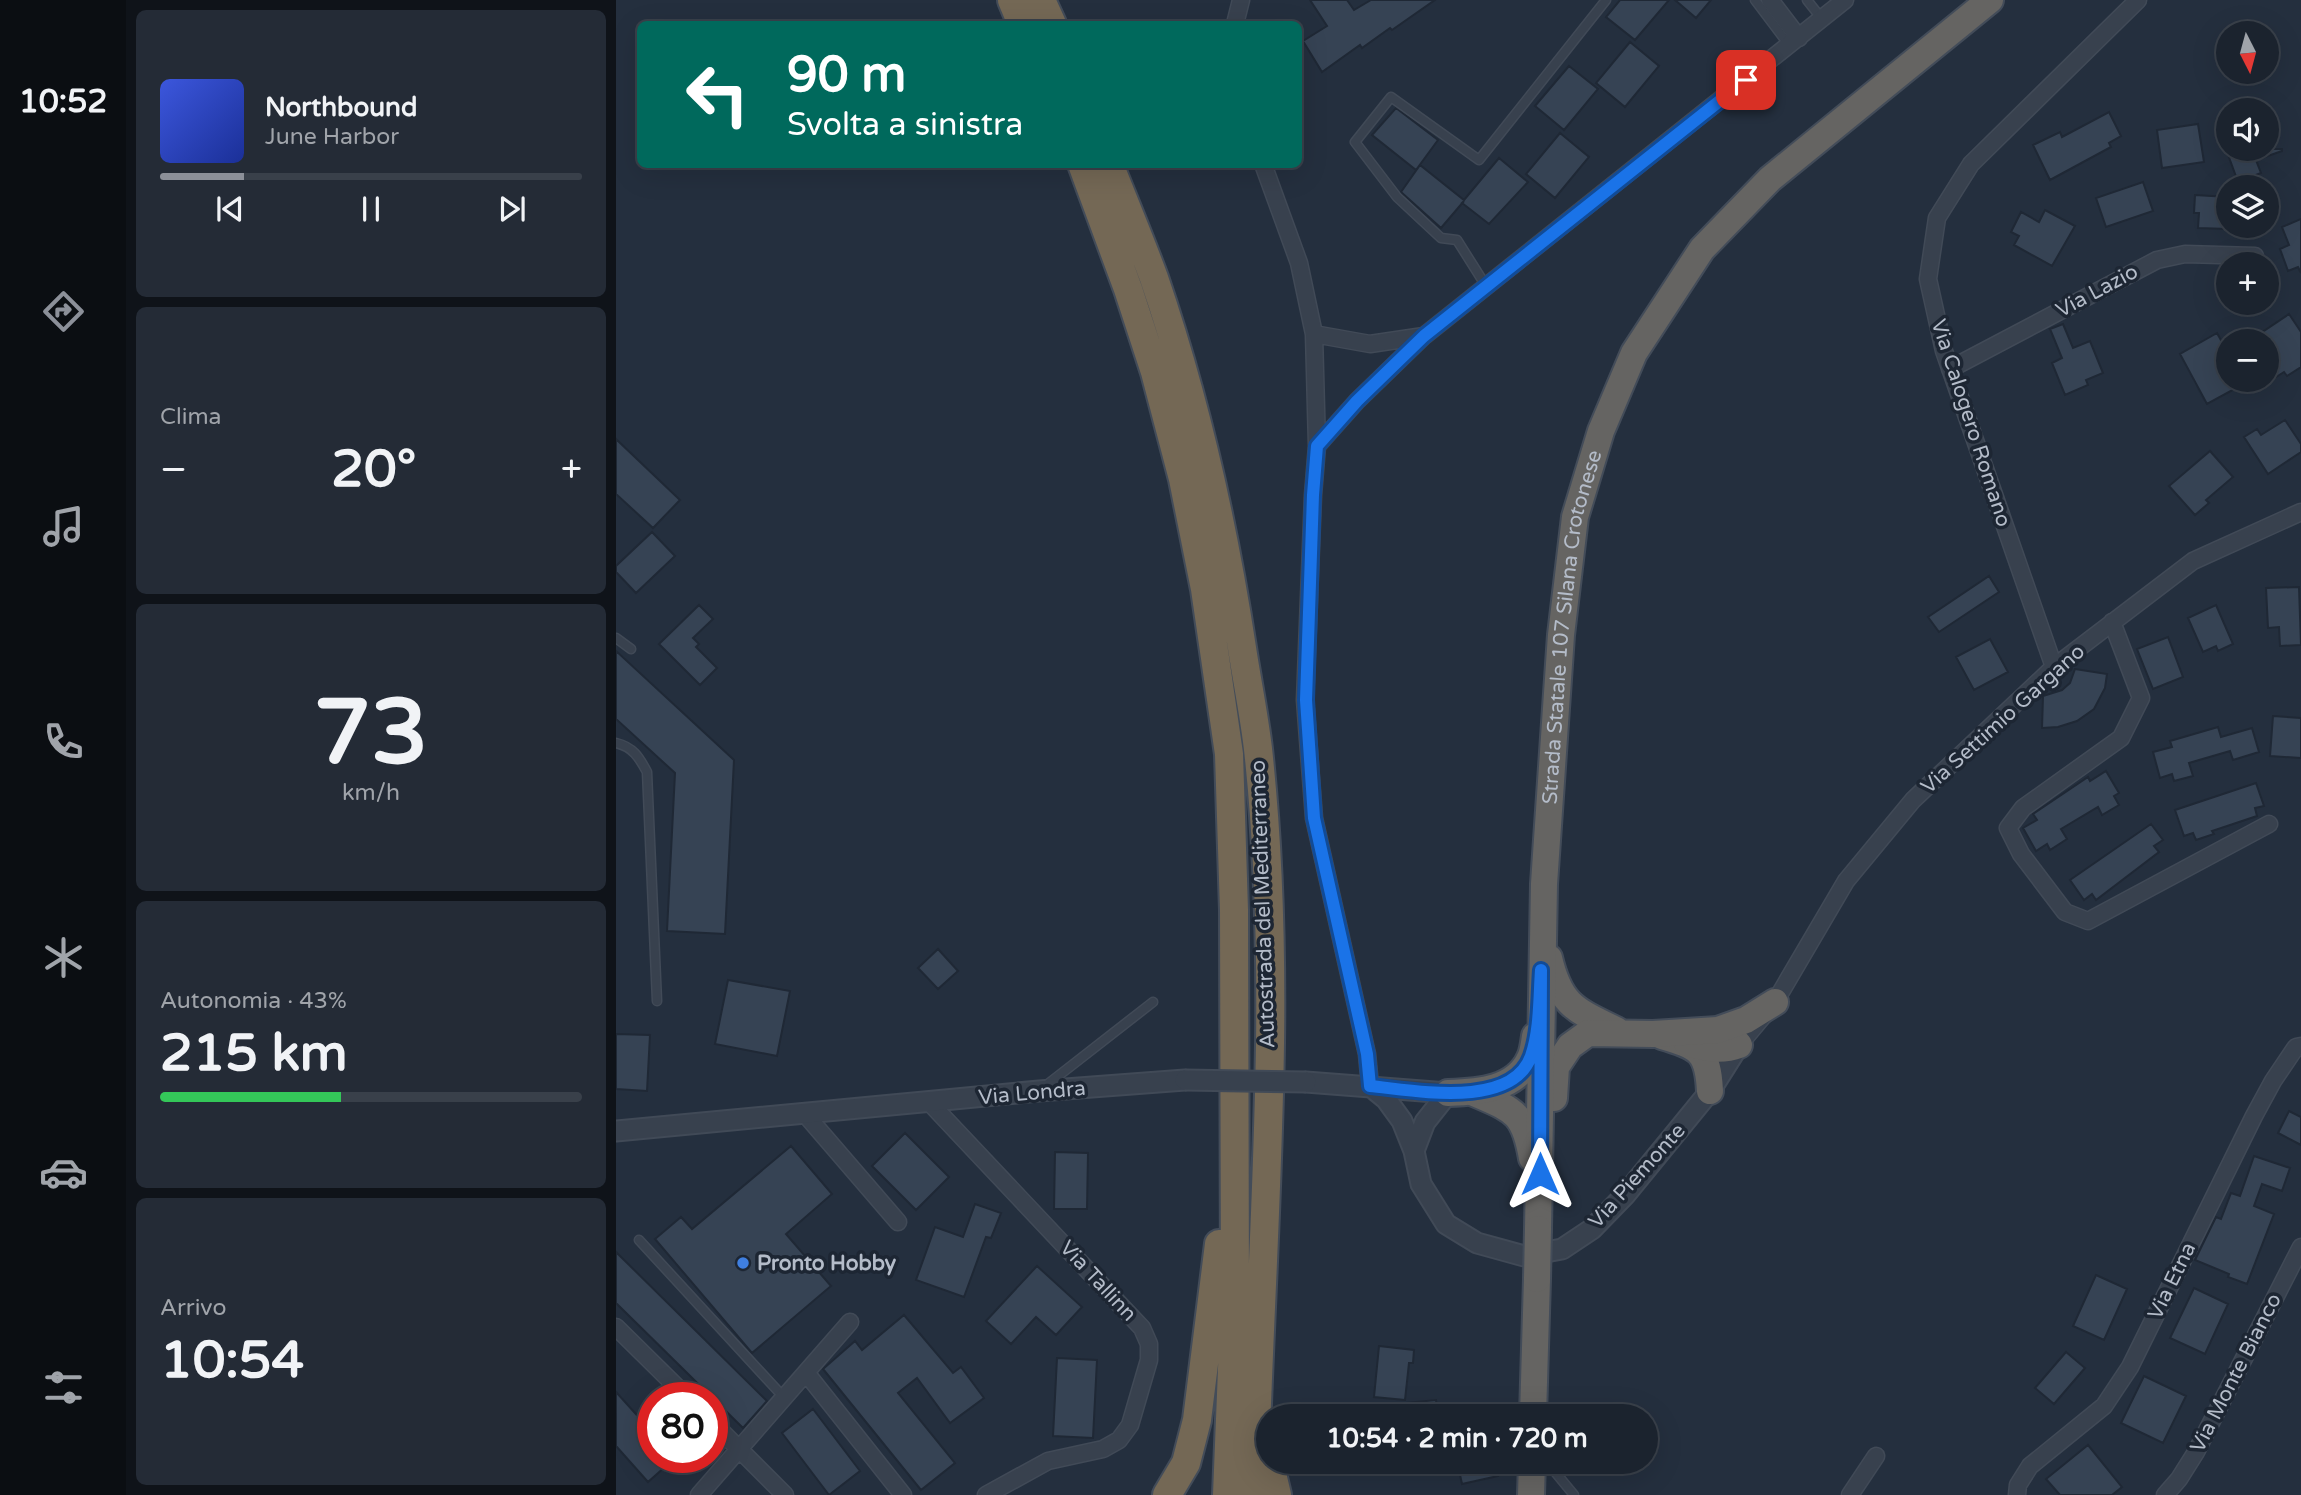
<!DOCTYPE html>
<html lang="it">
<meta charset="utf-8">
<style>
body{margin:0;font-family:"Varela Round",sans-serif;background:#242b36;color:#f1f3f6;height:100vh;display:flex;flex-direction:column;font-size:26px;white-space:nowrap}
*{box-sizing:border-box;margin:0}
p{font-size:23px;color:#a0a4aa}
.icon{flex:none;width:38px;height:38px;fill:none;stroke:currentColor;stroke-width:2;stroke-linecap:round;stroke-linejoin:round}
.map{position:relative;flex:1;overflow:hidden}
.side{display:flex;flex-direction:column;gap:10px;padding:10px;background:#0f1319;width:490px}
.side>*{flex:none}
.guide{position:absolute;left:21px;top:21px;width:665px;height:147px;border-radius:10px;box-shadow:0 7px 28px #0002,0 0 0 2px #39404a;background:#00695c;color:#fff;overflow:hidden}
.needle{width:46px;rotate:174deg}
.controls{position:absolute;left:1600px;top:21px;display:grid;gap:14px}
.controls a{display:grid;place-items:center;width:63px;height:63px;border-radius:50%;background:#1b232e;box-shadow:0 7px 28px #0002,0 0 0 2px #39404a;font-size:35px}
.speed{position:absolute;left:21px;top:1382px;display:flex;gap:14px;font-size:35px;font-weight:700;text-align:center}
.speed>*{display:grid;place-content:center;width:91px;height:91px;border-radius:50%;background:#1b232e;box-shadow:0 7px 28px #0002,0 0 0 2px #39404a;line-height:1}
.speed .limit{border:10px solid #d22;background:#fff;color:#111}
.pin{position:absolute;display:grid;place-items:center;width:60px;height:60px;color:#fff;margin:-30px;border-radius:14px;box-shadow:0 4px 10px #0006}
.me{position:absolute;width:77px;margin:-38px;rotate:0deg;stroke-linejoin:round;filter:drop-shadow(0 0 5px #0008)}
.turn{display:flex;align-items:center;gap:24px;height:147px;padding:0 35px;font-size:32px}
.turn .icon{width:91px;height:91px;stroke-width:2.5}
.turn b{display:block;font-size:49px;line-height:60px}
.big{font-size:52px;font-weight:800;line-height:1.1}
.side .tile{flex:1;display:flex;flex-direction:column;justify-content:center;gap:10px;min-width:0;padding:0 24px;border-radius:10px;background:#242b36}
.side .dial{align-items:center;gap:0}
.dial b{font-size:91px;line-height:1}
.song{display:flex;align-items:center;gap:21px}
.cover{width:84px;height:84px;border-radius:10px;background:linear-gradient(135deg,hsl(230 70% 55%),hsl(230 70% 35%))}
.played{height:7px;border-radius:4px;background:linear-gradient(90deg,#8c9099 20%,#39404a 20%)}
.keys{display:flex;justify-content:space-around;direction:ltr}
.heat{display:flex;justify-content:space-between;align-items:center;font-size:38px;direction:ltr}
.charge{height:10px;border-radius:5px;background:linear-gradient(90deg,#34c759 43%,#39404a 0)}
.trip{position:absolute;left:640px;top:1404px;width:402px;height:70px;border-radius:35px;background:#1b232e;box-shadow:0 7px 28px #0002,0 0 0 2px #39404a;font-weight:800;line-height:70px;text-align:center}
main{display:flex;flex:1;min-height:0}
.dock{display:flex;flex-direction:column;width:126px;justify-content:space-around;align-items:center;background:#0b0e12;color:#a0a4aa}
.dock .icon{width:49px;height:49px}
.dock .current{color:#8c9099}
.dock b{font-size:32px;color:#f1f3f6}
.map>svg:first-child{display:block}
</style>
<main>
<nav class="dock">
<b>10:52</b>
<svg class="icon current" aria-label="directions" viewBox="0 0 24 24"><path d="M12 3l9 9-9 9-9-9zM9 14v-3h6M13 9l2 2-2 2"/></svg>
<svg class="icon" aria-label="music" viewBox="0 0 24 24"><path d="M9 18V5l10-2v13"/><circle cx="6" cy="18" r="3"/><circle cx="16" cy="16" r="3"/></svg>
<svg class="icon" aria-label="phone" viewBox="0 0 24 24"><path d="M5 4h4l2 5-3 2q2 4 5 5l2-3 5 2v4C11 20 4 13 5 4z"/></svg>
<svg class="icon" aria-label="climate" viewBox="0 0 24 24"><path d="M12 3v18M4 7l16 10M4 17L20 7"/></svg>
<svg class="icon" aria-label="car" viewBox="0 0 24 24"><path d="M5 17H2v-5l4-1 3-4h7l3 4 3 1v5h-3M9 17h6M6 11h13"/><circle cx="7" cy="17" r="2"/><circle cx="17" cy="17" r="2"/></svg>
<svg class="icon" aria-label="filters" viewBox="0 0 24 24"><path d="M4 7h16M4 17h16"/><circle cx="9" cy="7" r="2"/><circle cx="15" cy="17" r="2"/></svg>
</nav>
<section class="side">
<div class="tile">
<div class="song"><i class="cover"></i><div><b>Northbound</b><p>June Harbor</p></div></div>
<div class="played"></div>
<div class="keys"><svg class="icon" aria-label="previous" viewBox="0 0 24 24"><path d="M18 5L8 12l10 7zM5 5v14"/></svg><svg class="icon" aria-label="pause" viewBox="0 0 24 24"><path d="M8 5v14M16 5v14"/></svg><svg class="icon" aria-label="next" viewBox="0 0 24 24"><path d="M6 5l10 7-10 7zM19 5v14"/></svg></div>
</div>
<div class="tile"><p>Clima</p>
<div class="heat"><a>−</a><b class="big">20°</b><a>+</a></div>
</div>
<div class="tile dial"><b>73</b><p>km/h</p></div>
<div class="tile"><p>Autonomia · 43%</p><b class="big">215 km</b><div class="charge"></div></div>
<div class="tile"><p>Arrivo</p><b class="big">10:54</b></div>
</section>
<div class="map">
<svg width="1685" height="1495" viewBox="0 0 1685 1495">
<rect width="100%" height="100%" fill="#242f3e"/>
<path fill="#364354" stroke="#1f2835" stroke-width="2" d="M694 0H731L738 10 755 0H819L776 30 774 28 746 48 744 45 706 72 687 41 711 26Z
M1004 0H1053L1019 40 990 17Z
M1059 0H1095L1080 18Z
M1014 42 1043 66 1009 107 980 83Z
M953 66 982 89 948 130 919 106Z
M780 108 822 140 800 170 756 135Z
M1493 112 1505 136 1493 143 1495 147 1434 180 1417 145 1444 132 1446 137Z
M1582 124 1588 162 1546 168 1541 130Z
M944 133 973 157 939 198 910 174Z
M1610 149H1666V151L1640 160 1645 173 1622 182Z
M883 158 912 182 873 224 846 203 848 201 825 228 785 192 804 165 848 200Z
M1527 182 1537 211 1490 227 1480 198Z
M1579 195 1612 197V229L1582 228 1583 213H1578Z
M1429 210 1459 226 1436 266 1398 245 1403 236 1395 232 1405 212 1423 222Z
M1685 219V273L1682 267 1672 271 1664 249 1673 245 1666 227Z
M1673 314 1685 332V367L1671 376 1668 372 1657 379 1650 370V341H1633Z
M1447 324 1457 348 1474 341 1487 373 1470 380 1472 385 1449 395 1436 363 1446 358 1434 329Z
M1601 333 1612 353V380H1635L1591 404 1564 354Z
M1669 420 1685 444V452L1652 474 1628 437 1641 429 1645 435Z
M0 439 64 500 37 528 0 494Z
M1594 451 1617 477 1590 500 1593 503 1579 515 1553 486Z
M36 532 59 556 20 593 0 572V566Z
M1373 576 1383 592 1323 632 1312 617Z
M1683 587 1685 645 1664 646 1663 627 1652 628 1650 588Z
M83 605 97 619 77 638 83 644 80 647 101 668 84 685 43 644Z
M1600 605 1617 644 1602 651 1600 646 1587 652 1572 618Z
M1552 637 1567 677 1537 689 1521 649Z
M1374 639 1392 672 1358 690 1340 657Z
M0 651 118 760 109 934 51 931 59 773 0 719Z
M1459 669 1491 674 1489 688 1478 709 1461 721 1442 727 1426 728 1427 696 1446 690 1454 683Z
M1657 716 1685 718V758L1654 756Z
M1602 727 1605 737 1636 728 1643 752 1617 760 1614 751 1573 763 1577 776 1558 781 1556 774 1544 778 1537 752 1556 747 1554 741Z
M1490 771 1503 793 1498 796 1503 805 1486 815 1482 807 1445 829 1451 839 1434 850 1431 844 1420 851 1407 828 1421 820 1417 814 1472 777 1474 781Z
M1640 783 1648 806 1639 808 1641 816 1596 831 1598 834 1580 840 1577 833 1568 836 1559 810Z
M1535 824 1547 840 1538 846 1543 852 1480 900 1476 894 1468 900 1454 880Z
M322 949 342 971 322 989 302 968Z
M112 980 174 991 161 1056 99 1044Z
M0 1034 34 1035 31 1091 0 1089Z
M1673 1111 1685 1117V1145L1662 1133Z
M289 1133 333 1177 300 1210 256 1166Z
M175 1146 216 1194 170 1234 215 1286 136 1353 39 1239 65 1217 76 1229Z
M439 1152 472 1153 471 1209H438Z
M1638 1156 1674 1168 1666 1191 1646 1184 1638 1206 1658 1214 1631 1284 1612 1277 1613 1274 1579 1260 1600 1217 1605 1219 1615 1193 1624 1196Z
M359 1204 385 1213 375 1238 370 1237 348 1297 300 1280 319 1227 347 1237Z
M0 1252 151 1401 127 1428 0 1303Z
M421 1266 466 1307 440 1335 420 1317 395 1344 370 1321Z
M1480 1275 1511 1289 1488 1340 1457 1326Z
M1578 1288 1612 1304 1589 1354 1554 1338Z
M288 1315 337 1373 345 1367 368 1398 334 1423 301 1378 282 1393 339 1463 305 1490 207 1369 239 1341 246 1350Z
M763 1346 798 1350 797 1363H793L789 1400 758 1397Z
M1450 1352 1469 1368 1438 1404 1419 1388Z
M441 1358 481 1360 477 1438 437 1436Z
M1528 1376 1570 1396 1547 1443 1505 1423Z
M0 1392 37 1433V1458H59L32 1482 0 1446Z
M820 1400 822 1416H792L791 1403Z
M197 1409 244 1471 213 1495 166 1433Z
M1472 1445 1506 1487 1496 1495H1444L1430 1479Z
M841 1461H879L882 1476 846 1484Z"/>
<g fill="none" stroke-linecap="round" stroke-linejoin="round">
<g stroke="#414a57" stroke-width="11">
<path id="service" d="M1139 0 1173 45
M1191 0 1206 19
M870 286 841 240 825 238 781 197 739 142 775 97 863 160 990 0
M0 638 15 649
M0 743C17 747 23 757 31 772L41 1001
M428 1087 537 1002
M23 1240 162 1391
M930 1461 958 1495"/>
</g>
<g stroke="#414a57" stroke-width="19">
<path id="minor" d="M1154 0 1183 38
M619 24 625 0
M647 164 683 263 698 334 701 446 697 495 689 700 698 818 751 1054 754 1086
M698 334 754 344 808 336
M1334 369 1541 260 1569 254 1639 256
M701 446 741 401 808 336 1229 0
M1496 622 1525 698 1505 738 1407 808 1392 828 1405 854 1449 912 1472 921 1653 824
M1438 667 1328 351 1312 279 1321 218 1355 164 1522 0
M1123 1045 1159 1002 1230 881 1297 800 1438 667 1577 561 1685 512
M314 1103 526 1328 533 1344V1360L514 1425 503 1440 487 1449 432 1461 370 1495
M189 1114 282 1222
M0 1327 72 1398
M191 1374 287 1495
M96 1422 169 1495
M83 1495 234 1322
M1234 1495 1260 1456
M1401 1495 1402 1485 1414 1466 1488 1406 1514 1367 1638 1116 1657 1081 1680 1047 1685 1046
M1549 1495 1563 1479 1580 1452 1685 1247"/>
</g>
<g stroke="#414a57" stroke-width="23">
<path id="tertiary" d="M690 1082 832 1093
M754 1086 770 1099 786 1121 798 1151 805 1184 830 1224 861 1243 908 1256 946 1249 976 1229 1009 1195 1094 1091 1123 1045
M0 1131 423 1091 569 1080
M798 1151 809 1122 832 1093"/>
</g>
<g stroke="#434c59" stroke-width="30">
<g id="trunk">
<path d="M933 958C944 1005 959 1010 1000 1030"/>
<path d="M1046 1036C1083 1047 1092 1051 1094 1091"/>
<path d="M1071 1043C1090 1048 1104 1052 1123 1045L1115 1036 1102 1030"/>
<path d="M856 1092C897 1110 908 1111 916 1158"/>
<path d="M832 1093C862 1092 900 1090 914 1058 917 1052 918 1043 919 1036"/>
<path d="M938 1098 940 1067 954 1046 972 1033 1037 1034 1102 1030 1130 1020 1159 1002"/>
<path id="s1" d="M922 1229 928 884 945 635 959 517 985 431 1018 353 1086 249 1154 179 1374 0"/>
<path d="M917 1416 921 1279"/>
<path d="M915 1495 916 1461"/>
</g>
</g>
<g stroke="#434c59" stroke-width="32">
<path id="motorway" d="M396 0 406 24
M425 0 436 24
M466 164 512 289 539 372 567 479 589 589 613 754 618 910 619 1293 611 1495
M493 164C508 202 524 240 538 278 579 398 607 523 626 648 631 681 638 715 642 749 669 997 644 1246 638 1495
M657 1461V1478L661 1495
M551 1495 570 1463 581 1420 603 1244"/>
</g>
<use href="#service" stroke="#38414e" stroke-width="8"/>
<use href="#minor" stroke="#38414e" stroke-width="16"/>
<use href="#tertiary" stroke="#38414e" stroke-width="19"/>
<use href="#trunk" stroke="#656462" stroke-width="26"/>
<use href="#motorway" stroke="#746855" stroke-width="28"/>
<g stroke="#414a57" stroke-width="23" stroke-linecap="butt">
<path id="tertiary-bridge" d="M569 1080 690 1082"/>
</g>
<g stroke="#434c59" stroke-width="30" stroke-linecap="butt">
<path id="trunk-bridge" d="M921 1279 922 1229"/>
</g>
<use href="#tertiary-bridge" stroke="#38414e" stroke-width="19"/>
<use href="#trunk-bridge" stroke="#656462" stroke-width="26"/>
</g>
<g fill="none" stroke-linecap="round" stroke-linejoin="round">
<g stroke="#114b97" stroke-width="18">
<path id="route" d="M924 1174 925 970C923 998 924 1030 915 1056 896 1110 797 1090 754 1086L751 1054 698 818 690 700 697 495 701 446 741 401 808 336 1130 80"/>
</g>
<use href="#route" stroke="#1a73e8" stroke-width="12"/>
</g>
<circle fill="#3f7fe0" stroke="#1d2633" stroke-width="2.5" cx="127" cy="1263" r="7"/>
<g text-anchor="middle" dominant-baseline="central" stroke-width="7" stroke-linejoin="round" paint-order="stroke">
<g font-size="21" fill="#b4bcc9" stroke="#1d2633">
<text transform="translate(1481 291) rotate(-28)">Via Lazio</text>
<text transform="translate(1355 423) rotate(72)">Via Calogero Romano</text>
<text stroke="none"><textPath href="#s1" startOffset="604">Strada Statale 107 Silana Crotonese</textPath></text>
<text transform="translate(1387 719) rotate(-42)">Via Settimio Gargano</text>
<text transform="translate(647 904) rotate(-92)">Autostrada del Mediterraneo</text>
<text transform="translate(416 1093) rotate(-5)">Via Londra</text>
<text transform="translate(1021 1176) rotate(-48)">Via Piemonte</text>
<text transform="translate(482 1281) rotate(47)">Via Tallinn</text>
<text transform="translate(1556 1281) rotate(-64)">Via Etna</text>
<text transform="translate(1620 1373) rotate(-63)">Via Monte Bianco</text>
</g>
<g font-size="21" font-weight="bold" fill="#b4bcc9" stroke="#1d2633" text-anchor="start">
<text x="141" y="1263">Pronto Hobby</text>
</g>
</g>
</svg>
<div class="controls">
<a><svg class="needle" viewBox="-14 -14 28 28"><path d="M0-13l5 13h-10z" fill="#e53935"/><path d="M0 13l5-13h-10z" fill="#a0a4aa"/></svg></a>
<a><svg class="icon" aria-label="sound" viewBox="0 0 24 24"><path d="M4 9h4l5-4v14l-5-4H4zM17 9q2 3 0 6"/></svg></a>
<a><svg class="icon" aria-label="layers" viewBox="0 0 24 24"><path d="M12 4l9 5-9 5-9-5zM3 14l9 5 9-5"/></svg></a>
<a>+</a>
<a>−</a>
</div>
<div class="speed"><div class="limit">80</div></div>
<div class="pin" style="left:1130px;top:80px;background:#d93025"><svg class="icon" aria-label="arrive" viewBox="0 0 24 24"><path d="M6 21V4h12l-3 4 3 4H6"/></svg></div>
<svg class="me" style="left:924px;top:1174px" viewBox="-20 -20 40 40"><path d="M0-17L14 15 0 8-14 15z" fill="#1a73e8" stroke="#fff" stroke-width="4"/></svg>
<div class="trip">10:54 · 2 min · 720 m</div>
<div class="guide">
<div class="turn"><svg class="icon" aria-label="left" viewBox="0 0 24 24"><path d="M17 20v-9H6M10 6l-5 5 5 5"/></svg><div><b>90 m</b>Svolta a sinistra</div></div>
</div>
</div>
</main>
